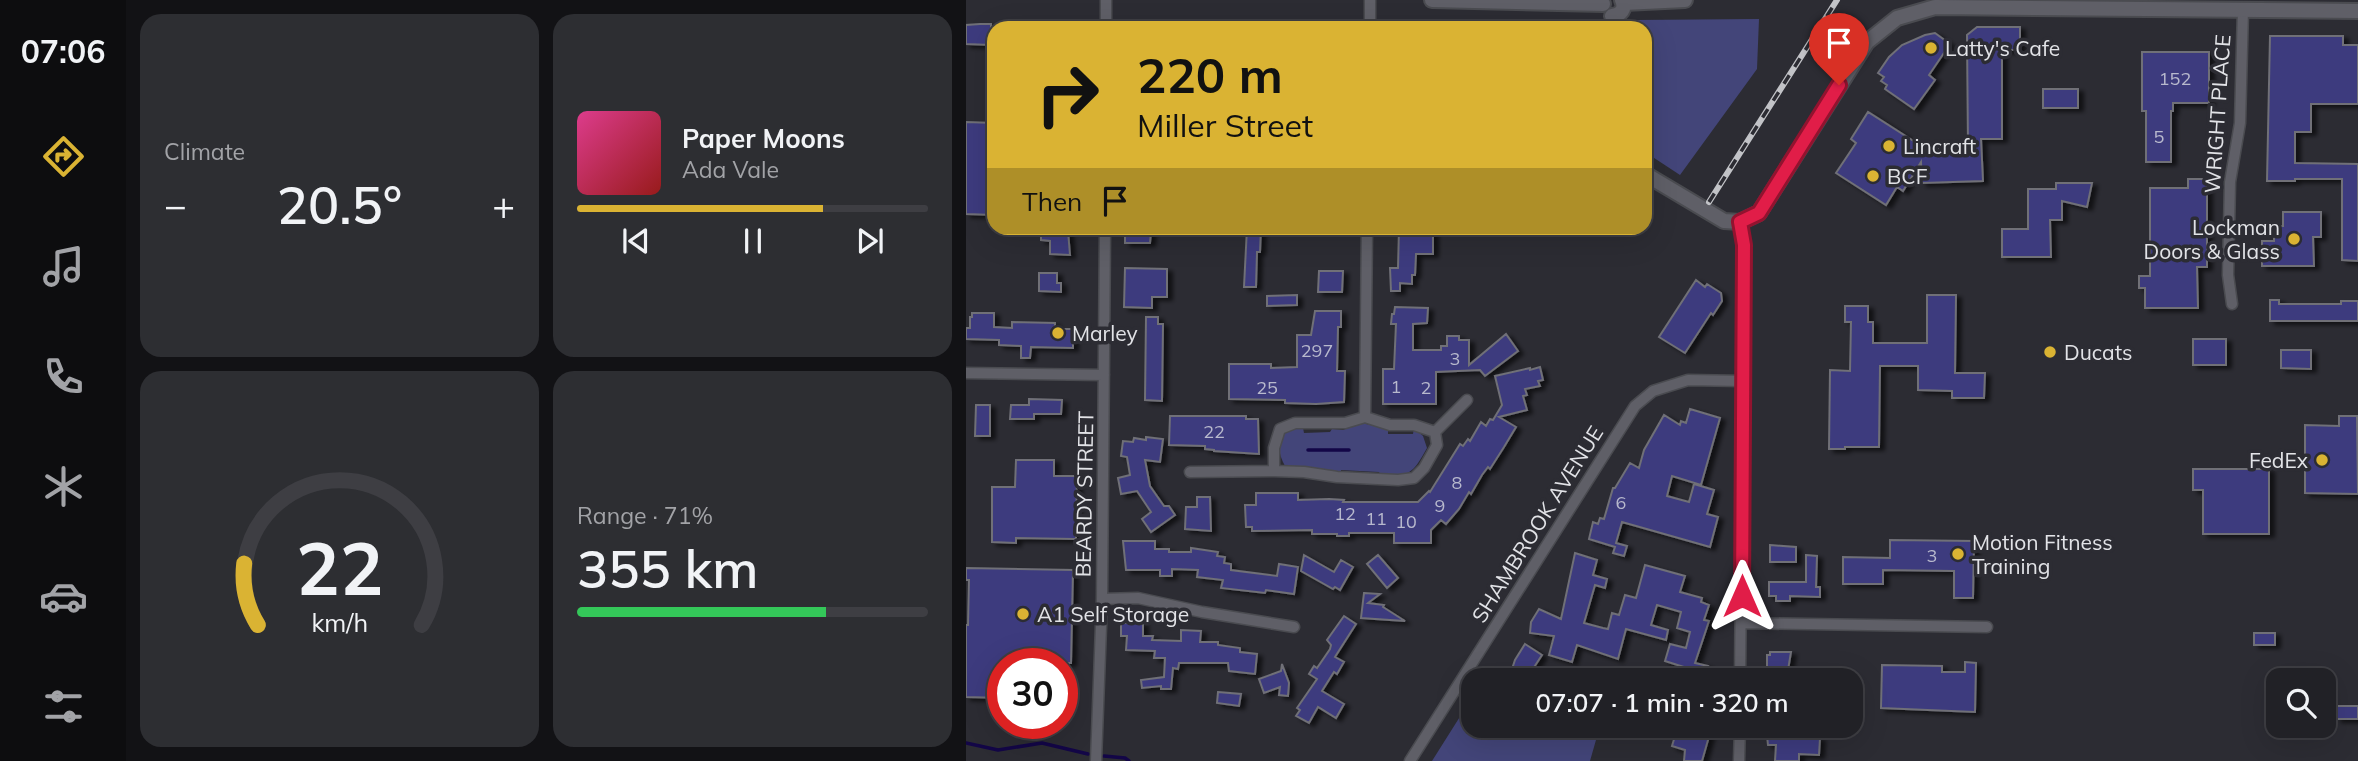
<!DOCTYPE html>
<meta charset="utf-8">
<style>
body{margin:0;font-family:Mulish,sans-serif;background:#2d2e32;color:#f1f3f6;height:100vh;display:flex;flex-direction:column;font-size:26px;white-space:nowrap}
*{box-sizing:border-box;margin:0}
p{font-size:23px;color:#a2a3a7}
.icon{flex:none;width:38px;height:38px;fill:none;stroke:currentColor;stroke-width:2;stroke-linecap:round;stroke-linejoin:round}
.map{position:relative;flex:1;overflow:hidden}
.side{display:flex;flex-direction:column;gap:14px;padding:14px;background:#121215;width:840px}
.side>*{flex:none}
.hud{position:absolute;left:21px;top:21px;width:665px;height:214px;border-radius:21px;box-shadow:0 7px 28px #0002,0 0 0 2px #3e3e43;background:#dab333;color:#111;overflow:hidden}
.tools{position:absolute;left:1300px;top:668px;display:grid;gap:14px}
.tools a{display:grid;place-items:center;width:70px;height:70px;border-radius:14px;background:#212126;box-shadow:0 7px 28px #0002,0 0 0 2px #3e3e43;font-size:35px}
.speed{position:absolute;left:21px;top:648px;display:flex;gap:14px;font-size:35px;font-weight:700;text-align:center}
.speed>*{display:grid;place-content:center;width:91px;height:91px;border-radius:50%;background:#212126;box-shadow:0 7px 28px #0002,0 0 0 2px #3e3e43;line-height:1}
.speed .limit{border:10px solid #d22;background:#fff;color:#111}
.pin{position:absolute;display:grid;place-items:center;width:60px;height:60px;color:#fff;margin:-72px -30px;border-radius:50% 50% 50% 0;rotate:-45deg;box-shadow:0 0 7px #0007}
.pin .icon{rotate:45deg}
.me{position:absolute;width:77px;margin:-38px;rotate:0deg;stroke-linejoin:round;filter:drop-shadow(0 0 5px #0008)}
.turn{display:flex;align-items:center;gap:24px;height:147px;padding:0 35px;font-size:32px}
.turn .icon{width:91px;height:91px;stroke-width:2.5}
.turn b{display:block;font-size:49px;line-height:60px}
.then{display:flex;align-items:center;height:66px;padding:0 35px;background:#0003;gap:14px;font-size:26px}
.big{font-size:52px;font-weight:600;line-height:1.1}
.side .tile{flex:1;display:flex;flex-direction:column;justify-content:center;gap:10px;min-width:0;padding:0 24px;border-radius:21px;background:#2d2e32}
.side .dial{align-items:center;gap:0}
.dial svg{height:182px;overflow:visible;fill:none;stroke:#3e3e43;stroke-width:7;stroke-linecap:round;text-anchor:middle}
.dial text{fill:#f1f3f6;stroke:none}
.song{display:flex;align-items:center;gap:21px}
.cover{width:84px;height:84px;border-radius:10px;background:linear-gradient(135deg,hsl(330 70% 55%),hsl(0 70% 35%))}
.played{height:7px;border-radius:4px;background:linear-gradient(90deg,#dab333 70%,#3e3e43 70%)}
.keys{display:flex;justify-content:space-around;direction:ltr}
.heat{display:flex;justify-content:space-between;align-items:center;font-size:38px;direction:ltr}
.charge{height:10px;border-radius:5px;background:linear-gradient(90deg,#34c759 71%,#3e3e43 0)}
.side .tiles{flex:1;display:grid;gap:14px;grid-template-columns:repeat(2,1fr)}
.trip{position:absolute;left:495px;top:668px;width:402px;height:70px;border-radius:21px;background:#212126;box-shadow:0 7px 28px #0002,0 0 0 2px #3e3e43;font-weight:600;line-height:70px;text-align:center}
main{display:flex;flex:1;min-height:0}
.dock{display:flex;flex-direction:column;width:126px;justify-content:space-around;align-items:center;background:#0d0d0f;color:#a2a3a7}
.dock .icon{width:49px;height:49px}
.dock .on{color:#dab333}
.dock b{font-size:32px;color:#f1f3f6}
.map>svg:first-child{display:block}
</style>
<main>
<nav class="dock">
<b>07:06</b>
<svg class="icon on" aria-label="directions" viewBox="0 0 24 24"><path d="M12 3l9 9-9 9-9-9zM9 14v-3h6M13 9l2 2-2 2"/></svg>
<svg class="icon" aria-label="music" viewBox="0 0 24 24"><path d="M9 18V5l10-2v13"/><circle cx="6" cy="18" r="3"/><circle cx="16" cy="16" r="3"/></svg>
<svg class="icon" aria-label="phone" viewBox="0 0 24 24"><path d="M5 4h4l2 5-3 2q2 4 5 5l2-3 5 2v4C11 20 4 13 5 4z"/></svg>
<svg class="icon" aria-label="climate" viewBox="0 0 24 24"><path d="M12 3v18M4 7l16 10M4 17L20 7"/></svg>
<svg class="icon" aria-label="car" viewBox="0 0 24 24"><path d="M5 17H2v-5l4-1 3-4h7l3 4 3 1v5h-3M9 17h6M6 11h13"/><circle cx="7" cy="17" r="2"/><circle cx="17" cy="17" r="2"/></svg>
<svg class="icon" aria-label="filters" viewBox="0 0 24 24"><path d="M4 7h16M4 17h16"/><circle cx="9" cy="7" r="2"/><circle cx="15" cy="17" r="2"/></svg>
</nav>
<section class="side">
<div class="tiles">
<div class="tile"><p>Climate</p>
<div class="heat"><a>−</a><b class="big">20.5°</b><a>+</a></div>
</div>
<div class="tile">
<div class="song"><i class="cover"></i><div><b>Paper Moons</b><p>Ada Vale</p></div></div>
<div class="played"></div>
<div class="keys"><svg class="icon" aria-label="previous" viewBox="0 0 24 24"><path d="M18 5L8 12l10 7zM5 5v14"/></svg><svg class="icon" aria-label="pause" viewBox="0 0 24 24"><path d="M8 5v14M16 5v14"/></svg><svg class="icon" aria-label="next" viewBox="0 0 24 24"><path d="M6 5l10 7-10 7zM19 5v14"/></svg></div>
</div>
<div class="tile dial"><svg viewBox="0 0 100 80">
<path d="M14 69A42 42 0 1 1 86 69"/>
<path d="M14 69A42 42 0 0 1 8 42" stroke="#dab333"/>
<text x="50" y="56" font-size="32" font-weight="700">22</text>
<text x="50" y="72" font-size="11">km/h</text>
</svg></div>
<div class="tile"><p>Range · 71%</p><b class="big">355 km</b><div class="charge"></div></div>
</div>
</section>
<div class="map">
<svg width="1392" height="761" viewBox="0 0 1392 761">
<defs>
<filter id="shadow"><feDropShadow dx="5" dy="3" stdDeviation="2" flood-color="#0009"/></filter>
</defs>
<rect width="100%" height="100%" fill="#2c2c33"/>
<path fill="#434579" d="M793 19 791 69 714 175 679 152V28H662L669 20Z
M396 423 422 429V434H447L448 428 457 436 461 448C447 473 444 477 415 476L413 472 375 470V475L319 466C313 455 311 445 317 434L331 427 337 428 338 433 364 432 366 429 377 430Z
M507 696 508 726H634L624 761H466Z"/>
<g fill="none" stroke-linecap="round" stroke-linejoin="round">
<path stroke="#130647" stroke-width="3.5" d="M342 450H383
M0 743 32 750 76 743 122 754
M138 756 159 758 163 761"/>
</g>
<path fill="#3c3b7e" stroke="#6f6f77" stroke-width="2" filter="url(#shadow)" d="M14 24H25V45L0 44V25Z
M1011 27H1054V50H1036V139H1015L1017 181 956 183 955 162 937 191 931 187 920 205 870 173 890 143 885 139 902 112 949 142 954 149 1002 147 1001 35Z
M969 33 984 44 963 75 969 80 948 109 919 89 921 85 915 81 918 77 912 73 923 57 936 45 959 35Z
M1304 36H1377V45H1392V104H1345V132H1329V163L1392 164V261L1376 260V179H1329V181H1301Z
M1176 52H1243V103H1207V111H1205V162H1180V111H1176Z
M1077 89H1112V108H1077Z
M0 122 28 123V215L0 214Z
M1222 179H1241V267H1231L1232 308H1179V288H1173V276H1184V188H1222Z
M1090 183H1126L1121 207 1096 201V220H1084L1085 257H1036V229H1062V189H1090Z
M1317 212H1355V237H1347L1348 266H1296V241H1308V226H1317Z
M159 228H182V232H185L184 243H159Z
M281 228H295L294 252H291L290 287H278Z
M433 228H452V230L467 231V254H450L449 275H446V284L434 283V291H425L424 268H432Z
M75 230 102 231 104 255 84 254V241L75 240Z
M159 268 201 269V297H186V308L158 307Z
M353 271H377L376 292H352Z
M73 273H91V283H95V292L73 291Z
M730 280 739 287 741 284 755 293 756 301 747 315 745 313 719 353 693 337Z
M331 295V305L301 306V296Z
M961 295H990L989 373H1019L1018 398H986V391L952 390V366H914L913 447H879V449H863L864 370 884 371 885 322H879V306H902V322H907V343H961Z
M1304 300H1313V304H1375V301H1392V321H1304Z
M429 307 462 308 461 323 447 324V350H475V346H481V336H493V340H503V365L540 334 552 351 519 376 514 370 470 372V404H417V369H428L430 324H425L426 314H428Z
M349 311H375V327H372L371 371H379L378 402 350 404 319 403V400L263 399V364H305V368L331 367V335H345Z
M6 313H28V327L46 328V322L89 323V329H107V348L65 347 64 358H55V346L33 345V340L0 339V328H4V317H6Z
M180 317H192V324H197L196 401 179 400Z
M1227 339H1260V365H1227Z
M1315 350H1345V369L1315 368Z
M574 367 577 380 572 381 574 386 559 389 561 395 557 396 561 410 533 417 550 427 538 447 524 469 522 467 516 475 505 494 503 492 493 509 480 524 475 520 465 530V543H428V533H383V536H371V534H346V530L286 531V527H280L279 505H290V493H332V500L363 499 378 500 377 502H452L463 491 464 492 494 444 497 446 502 439 504 441 515 422 520 426 524 419 527 420 536 405 529 376 564 368V370Z
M63 399 96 400 95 414H68V419H44L45 405H63Z
M10 405H24V436H9Z
M724 409 754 418 735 485 706 476 701 496 723 502 728 484 748 490 741 514 752 517 744 547 656 522 650 543 661 546 658 556 647 553 649 547 623 539 627 522 632 524 634 518 638 519 647 488H649L664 463 673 468 678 450 698 415 714 425 715 421 720 423Z
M204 416H280V419H292L293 454 248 451V450L239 449V446L203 445Z
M1373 416H1391L1392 494 1339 493V425L1373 426Z
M180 437 197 439 194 462 179 460 184 486 198 506H203L209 515 185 532 176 519 185 512 171 491 155 494 152 478 164 475 161 457 155 456 157 441 167 442 168 438 180 440Z
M50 460H88V476H111L110 539 50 538V543L26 542V487H49Z
M1227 469H1303V534H1237V490H1227Z
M231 497H244L245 531 219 529 220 507H231Z
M924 540 1008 541 1007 598H988V571L917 570V584H877V557L924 558Z
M157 541H189V549H203V552H225V548L252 552 251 556 259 557 258 563 265 564V570L311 576 313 564 332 567 328 594 300 590 299 593 255 588 257 580 231 577 232 570 206 569V576H194V570H160Z
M804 545 830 547V562H804Z
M609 553 631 560 627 575 641 579 639 588 629 585 618 623 637 628 642 629 646 613 653 615 659 595 670 598 679 565 719 576 714 592 736 598 735 602 743 605 738 620 743 621 729 663 742 666 740 671 743 672 741 681 721 679 724 669 699 661 704 644 720 648 724 632 711 628 715 612 691 605 685 625 702 630 700 640 660 629 652 659 611 645 606 662 583 655 588 636 564 633 565 622 573 609 595 619Z
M338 555 368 572 375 560 387 567 374 590 369 587 367 589 335 571Z
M412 555 432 578 421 588 401 564Z
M840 555 851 556 850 587H854V597L824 596V601H810V596H803V582H840Z
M0 568 107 570 105 663H37V698L0 697V625H2L3 580H0Z
M398 593 414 594 402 603 418 605 417 607 439 621 395 618Z
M378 616 390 624 369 657 378 662 371 674 368 672 356 691 378 704 370 718 352 707 343 723 330 716 334 710 331 708 351 679 343 674 348 666 351 668 364 649 365 645 361 640Z
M155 623H177V636H187L186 640 215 641V630L235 631 234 642H252V645L274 648V652L291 654 289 674 263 671 262 663H213L212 669 207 668 205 689H195V686L176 688 175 680 198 677 199 658H188L189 651 160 650 161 636H155Z
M1288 633H1309V645H1288Z
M559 644 576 655 559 681H542L549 660Z
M804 652H825L822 670H801V655H804Z
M999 662 1010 663 1009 712 915 708 916 665 976 666V672H999Z
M316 664 323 683 322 696 313 695 314 687 298 693 293 679 315 671Z
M252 692 275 694 273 706 251 703Z
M1370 706H1392V719H1371Z
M712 726 744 733 736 761H718L719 750 706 746Z
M800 726H820V736L854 738 853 755 833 754V761H809L810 745H802Z"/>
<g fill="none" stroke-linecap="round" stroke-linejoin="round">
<g stroke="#4a4b50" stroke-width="13">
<path id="street" d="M140 28V0
M404 28V0
M774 222 778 245 774 681
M1266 304 1262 275 1264 182 1274 123 1277 9
M0 373 138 375
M399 417 401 228
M469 432 501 400
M308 471V448L314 429 329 423H379L399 417 424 425H448L469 432
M224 472 308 471 338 472 371 477 432 480 448 478 458 468 471 445 469 432
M136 599 172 598 236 612 328 627
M775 623 1021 627
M130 761 136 599 139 228
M444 761 669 406 687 391 722 380 777 381
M773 761 774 726"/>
</g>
<g stroke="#4a4b50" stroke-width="18">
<path id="secondary" d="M466 0 637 4
M658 3 719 0
M646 16C655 15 660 9 656 0
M679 174 758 221 774 222 793 213 901 42 931 18 969 7 1392 11"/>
</g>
<use href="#street" stroke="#5f5f67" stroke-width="10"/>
<use href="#secondary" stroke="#5f5f67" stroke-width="14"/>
<g stroke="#c2c3c7" stroke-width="6">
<path id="rail" d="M743 202 871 0"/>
</g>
<use href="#rail" stroke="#2c2c33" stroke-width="3.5" stroke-dasharray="10" stroke-linecap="butt"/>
</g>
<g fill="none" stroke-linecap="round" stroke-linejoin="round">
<g stroke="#92132f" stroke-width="18">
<path id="route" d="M776 596 778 245 774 222 793 213 873 85"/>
</g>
<use href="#route" stroke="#e11d48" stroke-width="12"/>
</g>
<g fill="#dab333" stroke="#2c2c33" stroke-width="2.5">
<circle cx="965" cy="48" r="7"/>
<circle cx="923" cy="146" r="7"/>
<circle cx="907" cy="176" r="7"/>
<circle cx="1328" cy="239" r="7"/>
<circle cx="92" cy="333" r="7"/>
<circle cx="1084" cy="352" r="7"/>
<circle cx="1356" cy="460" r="7"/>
<circle cx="992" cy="554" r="7"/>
<circle cx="57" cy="614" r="7"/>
</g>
<g text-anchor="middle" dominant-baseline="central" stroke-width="7" stroke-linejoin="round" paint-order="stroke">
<g font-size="18" fill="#b8b9cd">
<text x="1209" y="78">152</text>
<text x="1193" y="136">5</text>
<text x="351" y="350">297</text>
<text x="489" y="358">3</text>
<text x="430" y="386">1</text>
<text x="301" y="387">25</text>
<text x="460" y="387">2</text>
<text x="248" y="431">22</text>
<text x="491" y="482">8</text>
<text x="655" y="502">6</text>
<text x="474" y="505">9</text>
<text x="379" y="513">12</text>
<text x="410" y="518">11</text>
<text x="440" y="521">10</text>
<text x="966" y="555">3</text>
</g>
<g font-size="21" fill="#e2e3e7" stroke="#2c2c33" text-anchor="start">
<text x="979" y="48">Latty's Cafe</text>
<text x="937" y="146">Lincraft</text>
<text x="921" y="176">BCF</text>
<text x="1314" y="227" text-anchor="end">Lockman<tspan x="1314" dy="24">Doors &amp; Glass</tspan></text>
<text x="106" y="333">Marley</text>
<text x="1098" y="352">Ducats</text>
<text x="1342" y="460" text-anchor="end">FedEx</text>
<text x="1006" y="542">Motion Fitness<tspan x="1006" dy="24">Training</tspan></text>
<text x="71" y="614">A1 Self Storage</text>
</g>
<g font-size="21" fill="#e2e3e7" stroke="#2c2c33">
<text transform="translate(1251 114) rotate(-86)">WRIGHT PLACE</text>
<text transform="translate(118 494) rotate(-89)">BEARDY STREET</text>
<text transform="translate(571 524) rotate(-58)">SHAMBROOK AVENUE</text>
</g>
</g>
</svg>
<div class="tools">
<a><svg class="icon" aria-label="search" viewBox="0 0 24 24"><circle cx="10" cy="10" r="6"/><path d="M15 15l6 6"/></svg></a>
</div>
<div class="speed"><div class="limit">30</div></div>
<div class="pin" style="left:873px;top:85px;background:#d93025"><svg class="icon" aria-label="arrive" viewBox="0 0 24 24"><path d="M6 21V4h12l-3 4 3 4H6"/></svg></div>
<svg class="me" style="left:776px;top:596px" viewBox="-20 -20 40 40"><path d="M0-17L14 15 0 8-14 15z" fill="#e11d48" stroke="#fff" stroke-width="4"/></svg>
<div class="trip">07:07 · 1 min · 320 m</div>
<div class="hud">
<div class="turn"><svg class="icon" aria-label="right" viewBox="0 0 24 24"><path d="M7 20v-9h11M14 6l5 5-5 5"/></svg><div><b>220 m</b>Miller Street</div></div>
<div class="then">Then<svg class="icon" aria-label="arrive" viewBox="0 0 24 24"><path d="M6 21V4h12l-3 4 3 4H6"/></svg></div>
</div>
</div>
</main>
